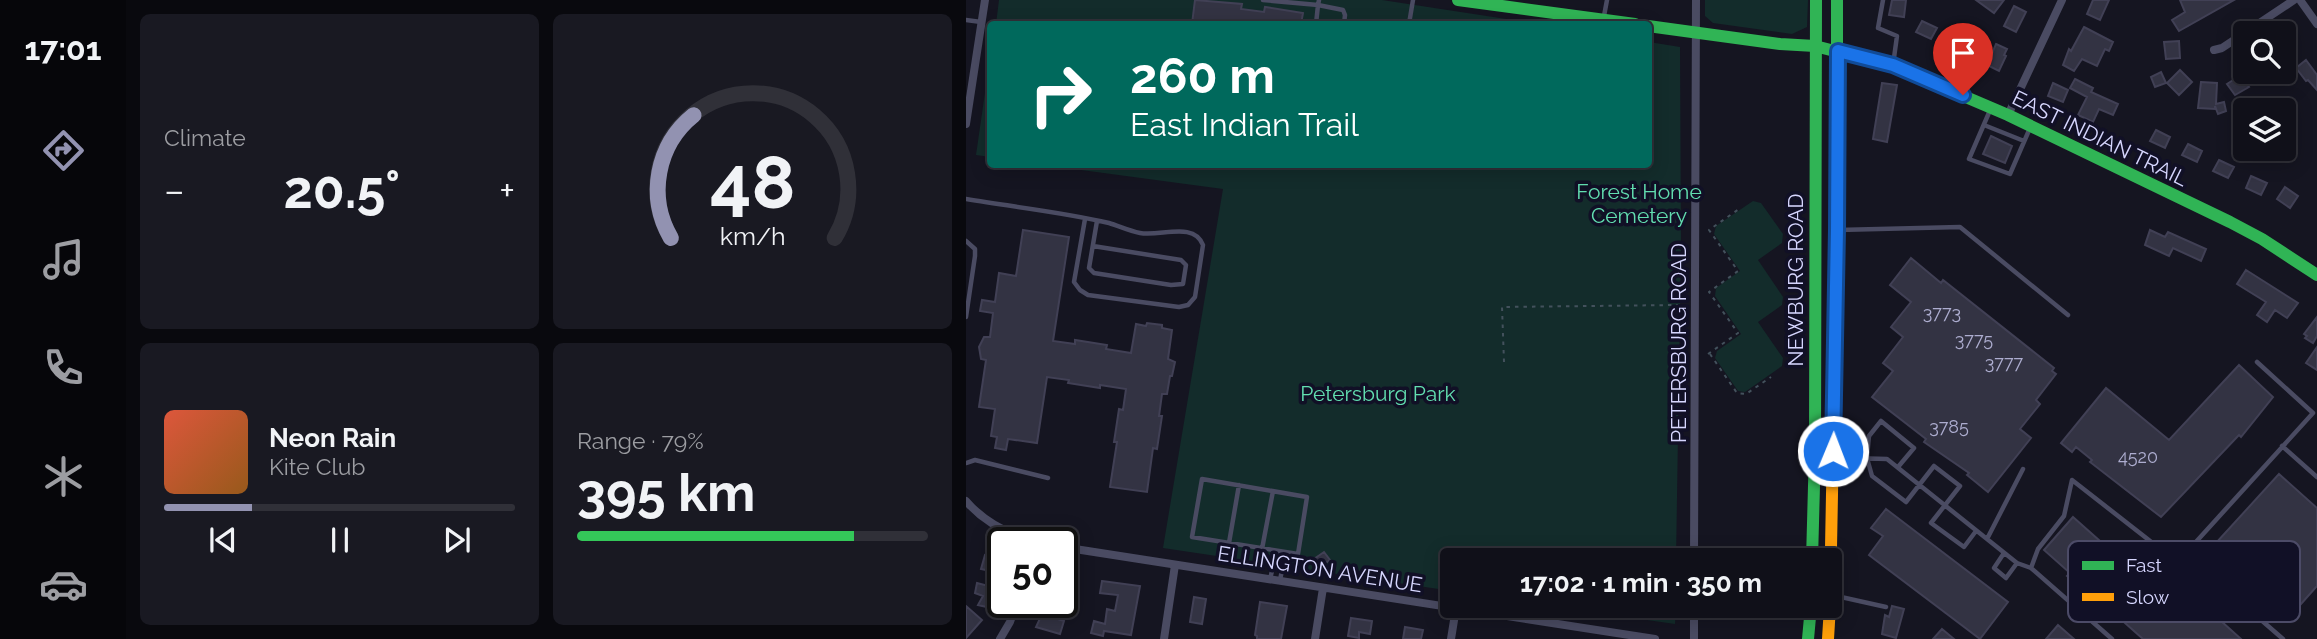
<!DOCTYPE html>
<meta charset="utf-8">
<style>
body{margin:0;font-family:Raleway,sans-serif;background:#191922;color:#f1f3f6;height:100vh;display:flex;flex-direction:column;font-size:26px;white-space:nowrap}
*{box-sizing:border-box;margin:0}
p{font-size:23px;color:#9c9da2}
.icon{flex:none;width:38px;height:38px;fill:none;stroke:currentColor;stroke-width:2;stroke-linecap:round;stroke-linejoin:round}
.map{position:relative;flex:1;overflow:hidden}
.details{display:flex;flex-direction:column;gap:14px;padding:14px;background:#09090e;width:840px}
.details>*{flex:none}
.top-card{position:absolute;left:21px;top:21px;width:665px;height:147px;border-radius:7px;box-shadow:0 4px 18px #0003,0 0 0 2px #303038;background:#00695c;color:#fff;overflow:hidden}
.tools{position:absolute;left:1267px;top:21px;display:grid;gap:14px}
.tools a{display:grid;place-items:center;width:63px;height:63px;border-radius:7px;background:#101019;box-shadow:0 4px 18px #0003,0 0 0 2px #303038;font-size:35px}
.speed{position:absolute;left:21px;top:527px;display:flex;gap:14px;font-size:35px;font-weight:700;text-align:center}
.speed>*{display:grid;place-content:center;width:91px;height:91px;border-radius:50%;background:#101019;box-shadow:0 4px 18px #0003,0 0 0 2px #303038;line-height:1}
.speed .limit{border:4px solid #111;border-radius:10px;background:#fff;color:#111}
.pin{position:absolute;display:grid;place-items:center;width:60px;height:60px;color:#fff;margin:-72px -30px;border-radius:50% 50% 50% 0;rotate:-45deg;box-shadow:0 0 7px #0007}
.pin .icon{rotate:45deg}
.me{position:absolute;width:77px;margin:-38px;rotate:1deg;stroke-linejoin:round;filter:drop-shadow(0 0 5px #0008)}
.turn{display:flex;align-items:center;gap:24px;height:147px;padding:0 28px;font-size:32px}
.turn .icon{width:91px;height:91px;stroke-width:2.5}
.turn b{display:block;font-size:49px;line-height:60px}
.big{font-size:52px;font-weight:700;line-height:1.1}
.details .card{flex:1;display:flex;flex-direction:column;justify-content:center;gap:10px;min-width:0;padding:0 24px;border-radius:10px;background:#191922}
.details .dial{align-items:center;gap:0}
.dial svg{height:182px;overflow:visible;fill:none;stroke:#303038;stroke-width:7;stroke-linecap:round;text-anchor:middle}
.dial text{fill:#f1f3f6;stroke:none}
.song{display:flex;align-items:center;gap:21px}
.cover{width:84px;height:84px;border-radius:10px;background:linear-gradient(135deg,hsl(10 70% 55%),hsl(30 70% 35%))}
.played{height:7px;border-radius:4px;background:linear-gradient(90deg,#9292b1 25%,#303038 25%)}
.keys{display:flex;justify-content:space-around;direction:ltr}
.heat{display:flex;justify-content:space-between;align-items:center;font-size:38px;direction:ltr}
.charge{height:10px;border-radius:5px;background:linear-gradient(90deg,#34c759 79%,#303038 0)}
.details .tiles{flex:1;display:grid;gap:14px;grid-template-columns:repeat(2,1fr)}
.trip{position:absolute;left:474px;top:548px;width:402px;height:70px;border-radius:7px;background:#101019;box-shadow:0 4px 18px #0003,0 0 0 2px #303038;font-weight:700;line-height:70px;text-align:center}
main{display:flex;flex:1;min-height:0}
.tabs{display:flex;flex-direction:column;width:126px;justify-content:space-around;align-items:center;background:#06060a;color:#9c9da2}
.tabs .icon{width:49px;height:49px}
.tabs .current{color:#9292b1}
.tabs b{font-size:32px;color:#f1f3f6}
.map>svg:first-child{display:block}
</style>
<main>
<nav class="tabs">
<b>17:01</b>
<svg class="icon current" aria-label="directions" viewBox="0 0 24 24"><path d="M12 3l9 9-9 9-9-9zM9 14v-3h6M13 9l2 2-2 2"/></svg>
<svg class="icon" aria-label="music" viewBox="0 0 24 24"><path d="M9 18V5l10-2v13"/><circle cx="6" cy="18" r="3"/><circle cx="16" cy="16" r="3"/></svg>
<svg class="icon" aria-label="phone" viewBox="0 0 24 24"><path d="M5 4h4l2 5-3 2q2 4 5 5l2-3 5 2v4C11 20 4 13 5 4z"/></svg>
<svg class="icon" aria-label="climate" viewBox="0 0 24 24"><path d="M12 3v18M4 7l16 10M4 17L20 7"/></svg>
<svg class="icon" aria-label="car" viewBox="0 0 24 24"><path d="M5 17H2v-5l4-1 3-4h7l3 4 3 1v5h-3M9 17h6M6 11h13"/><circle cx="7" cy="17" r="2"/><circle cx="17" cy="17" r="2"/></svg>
</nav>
<section class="details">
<div class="tiles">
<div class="card"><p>Climate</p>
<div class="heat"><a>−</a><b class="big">20.5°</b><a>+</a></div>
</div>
<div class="card dial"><svg viewBox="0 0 100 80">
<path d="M14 69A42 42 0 1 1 86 69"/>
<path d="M14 69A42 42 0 0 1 24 15" stroke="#9292b1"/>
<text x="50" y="56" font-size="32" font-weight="700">48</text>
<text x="50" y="72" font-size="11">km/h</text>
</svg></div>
<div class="card">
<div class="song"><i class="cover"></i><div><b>Neon Rain</b><p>Kite Club</p></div></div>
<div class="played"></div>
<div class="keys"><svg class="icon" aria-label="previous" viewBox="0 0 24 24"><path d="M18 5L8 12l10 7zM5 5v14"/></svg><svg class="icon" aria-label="pause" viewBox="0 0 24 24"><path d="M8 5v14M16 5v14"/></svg><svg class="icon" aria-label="next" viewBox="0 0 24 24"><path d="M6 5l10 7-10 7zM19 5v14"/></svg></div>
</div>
<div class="card"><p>Range · 79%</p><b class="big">395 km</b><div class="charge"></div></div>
</div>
</section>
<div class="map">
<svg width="1351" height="639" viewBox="0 0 1351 639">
<rect width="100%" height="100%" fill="#151521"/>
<path fill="#132c2b" d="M33 0H416L573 24H30Z
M739 0H842L841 27 826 34 747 23 739 16Z
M683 42 714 47 715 247 710 560H486V591L197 548 257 189 78 165 682 164Z
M24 58V157L10 155Z
M787 201 795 203 817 234 816 243 792 260 817 297 816 305 792 322 817 358 816 366 779 392 772 391 749 358 751 351 775 334 749 296 750 288 774 271 748 234 750 226Z
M583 606H710L709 624Z"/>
<path fill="#333343" stroke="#414055" stroke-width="2" d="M229 0 276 4 275 9 298 12 299 7 337 13 335 24H226Z
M926 0H940L938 17 923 15Z
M1010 0H1038L1028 13Z
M1127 0H1143L1134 20 1121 14Z
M1214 0H1268L1213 31 1206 20 1219 12Z
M1048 6 1060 12 1050 32 1038 26Z
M956 21 971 28 965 39 950 32Z
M1118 27 1147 42 1143 51 1139 49 1131 66 1116 59 1108 71 1097 65 1103 49 1105 51Z
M985 35 1000 42 995 53 979 46Z
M1213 41 1214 58 1200 59 1198 42Z
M1030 44 1041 49 1038 55 1040 56 1033 71 1021 65Z
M1340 60 1351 75V90L1342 80 1340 81 1330 68Z
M1214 70 1226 82 1213 95 1201 83Z
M1195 72 1200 83 1189 87 1185 77Z
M1306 72H1318L1323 78 1315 84Z
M1275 75 1283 87 1269 95 1261 84Z
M1109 79 1127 88 1125 92 1152 104 1147 115 1133 109 1127 122 1112 115 1121 97 1104 88Z
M1235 82 1251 83 1250 104 1258 102 1260 111 1252 114 1249 106V109L1232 108Z
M916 83 931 85 921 142 907 139Z
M1087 83 1102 90 1097 102 1082 96Z
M1190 130 1204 137 1199 148 1184 141Z
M1025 136 1046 146 1039 163 1017 154Z
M1222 144 1236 151 1231 162 1216 155Z
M1253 160 1268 167 1262 178 1247 171Z
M1285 176 1301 183 1295 195 1280 188Z
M1319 187 1332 196 1324 208 1311 199Z
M57 230 103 237 87 341 109 344V340L141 345 140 349 165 353 170 324 180 326 181 323 196 325V328L206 330 202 359 209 362 206 376H204L201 394H196L193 416H196L191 449 187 448 181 492 144 487 151 442H148L153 409 157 410 160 389 134 385V388L102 383 103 380 81 377 71 443 42 439 40 450 29 448 31 437 25 436 29 409 13 407 20 360 15 359 13 347 18 337H24L27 313 14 311 16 300 29 302 33 273 50 276Z
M1184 230 1199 237 1202 232 1240 249 1235 261 1207 248 1203 256 1179 245Z
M945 258 975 283 977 280 1088 368 1086 371 1090 374 1070 400 1074 404 1054 429 1065 438 1022 492 1001 475 1003 473 958 442 960 439 906 397 927 371 917 363 937 337 925 327 945 302 924 285Z
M1280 270 1332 303 1321 318 1309 310 1301 322 1291 315 1300 302 1271 284Z
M1351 317V336L1347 343 1339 338 1341 336 1338 334Z
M1351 347V370L1340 363Z
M1273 365 1307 397 1275 437 1273 435 1195 517 1124 462 1126 460 1110 447 1106 452 1095 443 1140 388 1203 440Z
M1313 474 1351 508V586L1327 613 1250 543Z
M920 509 1042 602 1014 639 903 555 917 536 905 528Z
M1107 517 1170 573 1184 557 1275 639H1177L1123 591 1121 593 1101 576 1104 573 1078 550Z
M358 552 364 560 354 567 348 559Z
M19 555 37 560 34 573 15 569Z
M96 575 106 576 104 589 96 588Z
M136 581 174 586 165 635 138 631 137 636 125 633 128 621 139 624 141 609 149 611 152 595 134 593Z
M11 583 26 587 31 583 25 608 12 605 17 596 9 593Z
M228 597 240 599 236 624 224 622Z
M294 602 321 606 315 639H291V636L289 635Z
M0 606 16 620 0 638Z
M926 606 938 609 930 638 916 634 919 615 923 617Z
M76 614 98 621 94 634 70 627Z
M385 618 406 621 404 634 393 632V638L382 636Z
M1092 625 1108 639H1080Z
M439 627 457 630 455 639H437Z
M976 629 988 639H967Z"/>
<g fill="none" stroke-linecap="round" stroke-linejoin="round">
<path stroke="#43515c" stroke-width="2" stroke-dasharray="3.5 5" stroke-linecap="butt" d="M742 354 772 333 743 292 772 271 743 230 773 209
M744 354 771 393 780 394 805 377
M538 362 536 307 712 305"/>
<path stroke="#4a4b62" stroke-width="4.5" d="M297 0 352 5 350 24
M353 0 352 5 377 10 379 15 378 24
M917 0 912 28 931 36 927 65
M638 16 641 0
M0 20 15 22
M443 24 447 0
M1025 108 1003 159 1044 174 1064 128
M1018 125 1058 141
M0 199C47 207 97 212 143 223 153 226 163 231 174 233 194 237 228 221 237 245L229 297 222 305 213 307 122 295 114 290 108 282 119 219
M872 230 994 227 1102 315
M0 241 9 249V256L0 317
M127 246 215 260 220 265 217 284 205 285 128 273 123 268 131 221
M1316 446 1351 477
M851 457 921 459 1051 563 1065 568 1146 639
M0 463 9 460 82 478
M932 467 948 448 915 421 903 436 901 458 906 476 940 502 968 466 994 486 965 523 998 547 1010 531
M236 479 341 497 332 554 226 537Z
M1021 539 1057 469
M263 543 273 485
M296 549 307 491
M1038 553 1028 568 1040 578 1051 563
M1219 554 1317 639
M1065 568 1072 549 1098 516 1106 480 1202 555 1219 554 1347 413 1291 362
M304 579 310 555 315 552 319 556 314 580
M866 595 920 607"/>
<path stroke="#4a4b62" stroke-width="8" d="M1334 0 1351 24
M1248 50 1256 48 1328 0
M1042 115 1096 0
M0 124 19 0
M0 501C19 523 46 536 73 542
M96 547 689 639
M728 560 730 0
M34 639 44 622 51 602
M198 639 209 565
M349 639 357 588
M485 639 490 608
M728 639V606"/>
<path stroke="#30b455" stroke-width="12" d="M492 0 669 24
M871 0V228
M682 26 814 44 849 46 927 66 1042 115 1264 222 1296 239 1351 275
M846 560 849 449 850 0
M842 639 845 606"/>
<path stroke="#ff9f0a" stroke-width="12" d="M864 601 871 228
M862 639 864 606"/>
</g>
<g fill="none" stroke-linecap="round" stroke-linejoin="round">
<g stroke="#114b97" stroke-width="18">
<path id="route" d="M867 451 871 230 872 51 927 65 997 95"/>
</g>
<use href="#route" stroke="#1a73e8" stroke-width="12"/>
</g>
<g text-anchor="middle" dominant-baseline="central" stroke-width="7" stroke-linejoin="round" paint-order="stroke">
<g font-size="18" fill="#adadcf">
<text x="976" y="312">3773</text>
<text x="1008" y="339">3775</text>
<text x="1038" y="362">3777</text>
<text x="983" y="426">3785</text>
<text x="1172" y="456">4520</text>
</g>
<g font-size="21" fill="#d6d6fe" stroke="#111026">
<text transform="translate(1134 138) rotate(26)">EAST INDIAN TRAIL</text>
<text transform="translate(829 280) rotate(-90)">NEWBURG ROAD</text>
<text transform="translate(712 343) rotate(-90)">PETERSBURG ROAD</text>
<text transform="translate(354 569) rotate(9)">ELLINGTON AVENUE</text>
</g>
<g font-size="21" fill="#62deb0" stroke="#111026">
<text x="673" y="191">Forest Home<tspan x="673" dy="24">Cemetery</tspan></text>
<text x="412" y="393">Petersburg Park</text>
</g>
</g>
<rect x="1102" y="541" width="232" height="81" rx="10" fill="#111026" stroke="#4c4b67" stroke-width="2"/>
<rect x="1116" y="561" width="32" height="9" fill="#30b455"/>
<rect x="1116" y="593" width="32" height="8" fill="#ff9f0a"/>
<g font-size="19" fill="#d6d6fe">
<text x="1160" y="572">Fast</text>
<text x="1160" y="604">Slow</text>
</g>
</svg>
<div class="tools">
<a><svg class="icon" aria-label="search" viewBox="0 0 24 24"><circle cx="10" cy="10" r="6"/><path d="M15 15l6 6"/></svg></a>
<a><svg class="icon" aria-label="layers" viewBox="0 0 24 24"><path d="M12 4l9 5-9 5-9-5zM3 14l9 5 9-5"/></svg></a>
</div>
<div class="speed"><div class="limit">50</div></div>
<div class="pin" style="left:997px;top:95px;background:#d93025"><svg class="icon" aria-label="arrive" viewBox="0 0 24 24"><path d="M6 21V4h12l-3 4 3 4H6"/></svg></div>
<svg class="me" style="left:867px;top:451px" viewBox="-20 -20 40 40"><circle r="17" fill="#1a73e8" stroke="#fff" stroke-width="3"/><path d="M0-11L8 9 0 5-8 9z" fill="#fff"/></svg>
<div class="trip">17:02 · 1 min · 350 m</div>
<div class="top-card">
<div class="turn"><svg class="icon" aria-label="right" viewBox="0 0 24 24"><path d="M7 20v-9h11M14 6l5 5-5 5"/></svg><div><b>260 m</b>East Indian Trail</div></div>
</div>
</div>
</main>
